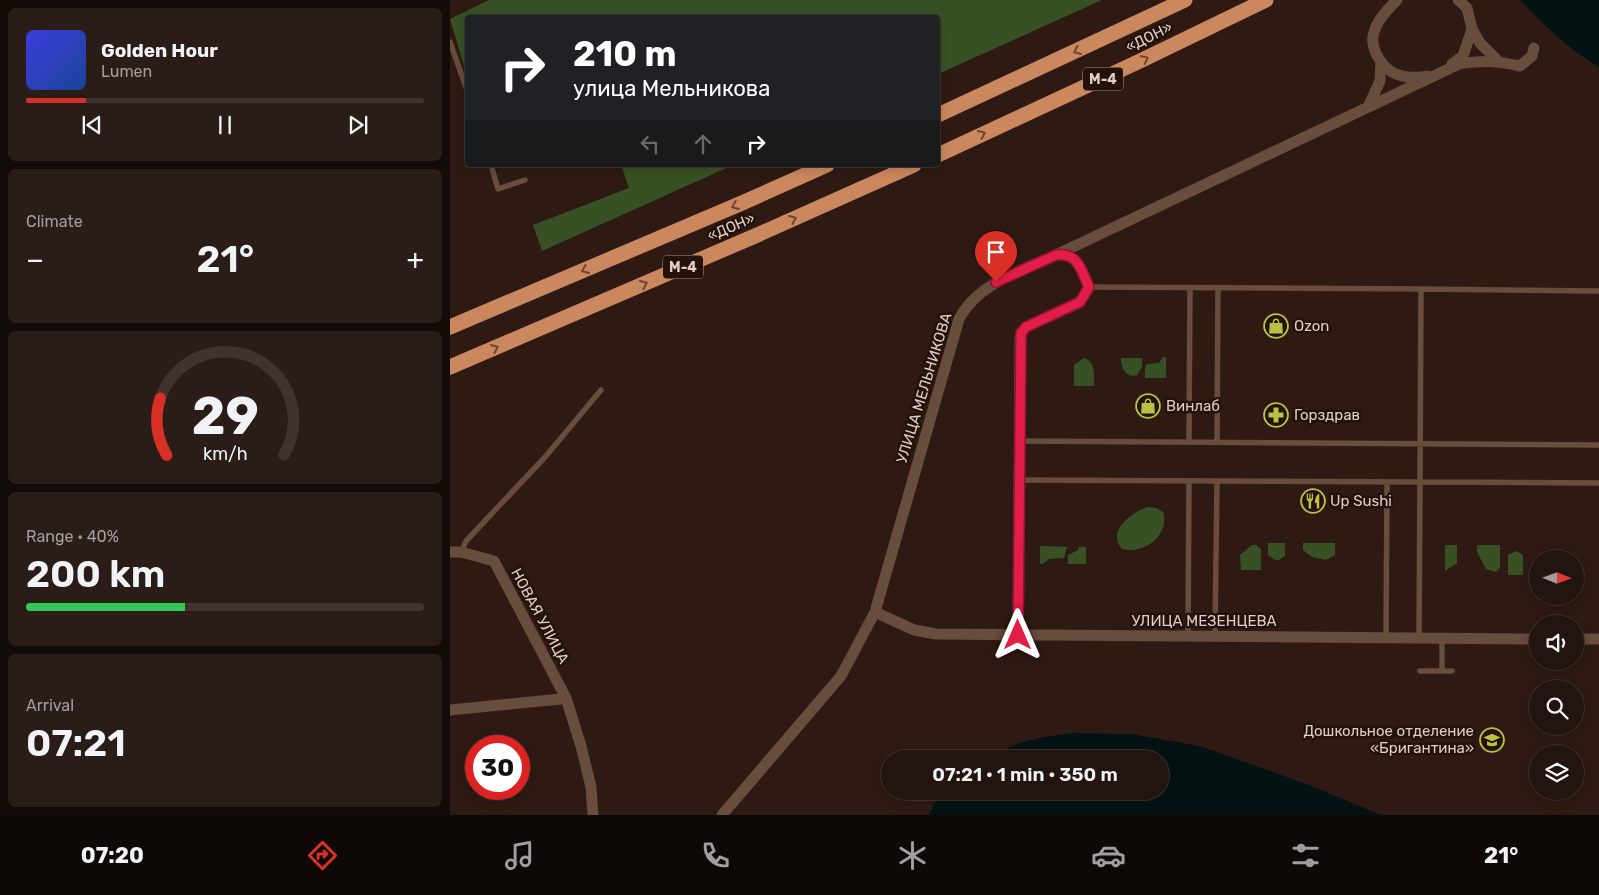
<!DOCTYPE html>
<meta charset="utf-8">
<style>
body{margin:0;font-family:Rubik,sans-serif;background:#2a1d17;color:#f1f3f6;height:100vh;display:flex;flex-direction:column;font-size:19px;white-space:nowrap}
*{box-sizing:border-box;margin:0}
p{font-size:16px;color:#a29e9e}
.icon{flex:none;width:28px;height:28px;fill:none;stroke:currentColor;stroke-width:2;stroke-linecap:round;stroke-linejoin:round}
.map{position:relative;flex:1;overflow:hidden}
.side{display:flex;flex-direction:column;gap:8px;padding:8px;background:#130b08;width:450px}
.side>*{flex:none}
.top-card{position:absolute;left:15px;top:15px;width:475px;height:152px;border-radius:5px;box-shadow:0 2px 12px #0003,0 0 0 1px #3f332e;background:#202124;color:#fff;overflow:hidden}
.needle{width:32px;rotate:91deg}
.buttons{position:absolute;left:1079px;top:550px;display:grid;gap:10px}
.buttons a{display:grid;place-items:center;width:55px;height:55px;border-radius:50%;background:#22140e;box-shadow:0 2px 12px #0003,0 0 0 1px #3f332e;font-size:25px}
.speed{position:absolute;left:15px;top:735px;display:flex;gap:10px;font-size:25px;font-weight:700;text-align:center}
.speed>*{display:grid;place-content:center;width:65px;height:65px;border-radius:50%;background:#22140e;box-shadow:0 2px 12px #0003,0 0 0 1px #3f332e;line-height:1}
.speed .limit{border:8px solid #d22;background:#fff;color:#111}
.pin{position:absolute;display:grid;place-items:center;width:42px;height:42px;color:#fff;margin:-51px -21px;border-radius:50% 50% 50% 0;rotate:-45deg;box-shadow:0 0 5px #0007}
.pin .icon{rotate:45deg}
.me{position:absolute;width:55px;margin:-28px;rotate:0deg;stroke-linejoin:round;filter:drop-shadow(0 0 4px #0008)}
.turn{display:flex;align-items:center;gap:18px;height:105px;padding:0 25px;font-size:22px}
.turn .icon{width:65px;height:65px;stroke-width:2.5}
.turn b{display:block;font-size:35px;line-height:42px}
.lanes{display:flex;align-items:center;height:48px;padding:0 25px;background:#0003;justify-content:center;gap:25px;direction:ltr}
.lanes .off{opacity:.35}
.big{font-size:38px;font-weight:600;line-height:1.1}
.side .card{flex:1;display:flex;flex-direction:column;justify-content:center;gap:8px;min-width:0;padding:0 18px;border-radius:8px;background:#2a1d17}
.side .dial{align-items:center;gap:0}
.dial svg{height:130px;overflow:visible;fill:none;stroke:#3f332e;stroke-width:7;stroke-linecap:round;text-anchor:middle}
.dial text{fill:#f1f3f6;stroke:none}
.song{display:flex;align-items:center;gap:15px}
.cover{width:60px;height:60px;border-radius:8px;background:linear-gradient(135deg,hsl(240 70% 55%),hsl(220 70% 35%))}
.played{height:5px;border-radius:2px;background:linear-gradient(90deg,#d93025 15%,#3f332e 15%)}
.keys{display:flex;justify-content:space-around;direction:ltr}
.heat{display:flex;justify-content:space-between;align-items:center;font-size:28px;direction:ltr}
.charge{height:8px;border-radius:4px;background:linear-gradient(90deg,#34c759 40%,#3f332e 0)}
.trip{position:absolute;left:431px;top:750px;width:288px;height:50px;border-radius:25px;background:#22140e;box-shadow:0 2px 12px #0003,0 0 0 1px #3f332e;font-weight:600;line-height:50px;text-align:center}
.dock{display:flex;height:80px;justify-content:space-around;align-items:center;background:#0e0806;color:#a29e9e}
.dock .icon{width:35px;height:35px}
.dock .active{color:#d93025}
.dock b{font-size:22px;color:#f1f3f6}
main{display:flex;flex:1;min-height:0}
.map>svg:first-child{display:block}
</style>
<main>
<section class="side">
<div class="card">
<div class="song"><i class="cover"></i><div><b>Golden Hour</b><p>Lumen</p></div></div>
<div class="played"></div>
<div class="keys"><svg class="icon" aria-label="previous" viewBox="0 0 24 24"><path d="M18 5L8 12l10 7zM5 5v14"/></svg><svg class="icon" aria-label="pause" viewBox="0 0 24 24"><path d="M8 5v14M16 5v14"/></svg><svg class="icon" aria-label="next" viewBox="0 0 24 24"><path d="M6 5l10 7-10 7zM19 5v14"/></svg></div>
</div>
<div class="card"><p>Climate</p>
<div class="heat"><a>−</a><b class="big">21°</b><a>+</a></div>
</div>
<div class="card dial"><svg viewBox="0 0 100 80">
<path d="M14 69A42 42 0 1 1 86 69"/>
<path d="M14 69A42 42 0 0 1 10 34" stroke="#d93025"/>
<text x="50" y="56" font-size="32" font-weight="700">29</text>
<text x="50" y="72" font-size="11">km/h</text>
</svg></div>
<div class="card"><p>Range · 40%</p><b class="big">200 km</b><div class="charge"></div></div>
<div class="card"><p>Arrival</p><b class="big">07:21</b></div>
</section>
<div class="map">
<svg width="1149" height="815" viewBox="0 0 1149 815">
<rect width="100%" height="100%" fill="#2e1a13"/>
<path fill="#375124" d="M39 0H652L488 74V18H18L17 76 0 19Z
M171 165H283L92 251 83 225 179 188Z
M713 357H716V378H695V366L698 364 709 363Z
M634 358C646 362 644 375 644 386H624V365Z
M671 358H692V367L687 375C676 379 671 368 671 358Z
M698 507 706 508 713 512C720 535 694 555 672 549 656 531 682 512 698 507Z
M818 543H835V556L829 560H825L818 555Z
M853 543H885V555L876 560 862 557 853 550Z
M802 545H806L811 549V570H791L790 555Z
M995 545H1007V563L995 571Z
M1027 545H1050V568L1046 572 1036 569 1027 552Z
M590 546 617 547 614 558 599 559 593 564H590Z
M629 547H636V564H618V555L628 550Z
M1066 551 1073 555V575H1058V555Z"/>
<path fill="#051214" d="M1070 0H1149V67C1123 53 1090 22 1070 0Z
M622 733 681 734 750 746 859 785 931 815H479L491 791H710V759H542C563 740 595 737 622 733Z"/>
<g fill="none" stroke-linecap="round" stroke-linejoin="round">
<path stroke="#684c3c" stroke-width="5.5" d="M0 42 18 93
M41 165 48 189 75 180
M971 289 1149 291
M569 441 1149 445
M739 442 740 288
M767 442 768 288
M569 480 970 482 971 289 639 287
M11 552 16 541 96 456 151 390
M738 636 739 481
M765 636 767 481
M936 638 937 482
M969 638 970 482 1149 483
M992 638V671H1002
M970 671H992"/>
<path stroke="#684c3c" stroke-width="11" d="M947 0C937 10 926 21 923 36 921 50 932 68 946 74 955 78 968 78 977 76
M1022 29 1030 43 1048 61
M1002 64 1013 56 1022 29 1017 8 1008 0
M918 107 930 81 931 62
M608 254 1009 64C1034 60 1046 61 1070 66L1082 56 1084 48
M0 552H11L44 561 116 698 131 746 141 787 143 815
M425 612 464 630 486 634 1088 639
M1125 639H1149
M0 710 111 699
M272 815 391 676 425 612 509 319C528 283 571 271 606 255 628 252 631 270 639 287L630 302 576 327 571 333 570 338 568 635"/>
<path stroke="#cb885e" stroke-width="15" d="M488 115 735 0
M488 155 690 61 816 0
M0 327 292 203 377 165
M0 367 305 236 464 165"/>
</g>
<defs><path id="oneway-chevron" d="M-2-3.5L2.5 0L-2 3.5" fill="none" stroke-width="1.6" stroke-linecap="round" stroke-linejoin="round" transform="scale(1.25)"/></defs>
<g stroke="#6f4730">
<use href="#oneway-chevron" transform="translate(627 51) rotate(155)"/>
<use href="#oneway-chevron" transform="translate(695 59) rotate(-26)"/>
<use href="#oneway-chevron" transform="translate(532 134) rotate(-25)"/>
<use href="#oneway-chevron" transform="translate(285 206) rotate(157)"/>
<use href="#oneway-chevron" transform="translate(343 219) rotate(-24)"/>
<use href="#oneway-chevron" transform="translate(135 270) rotate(157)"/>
<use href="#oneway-chevron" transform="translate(194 284) rotate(-23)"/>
<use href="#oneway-chevron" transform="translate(45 348) rotate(-23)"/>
</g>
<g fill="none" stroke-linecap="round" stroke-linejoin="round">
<g stroke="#92132f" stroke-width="12">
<path id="route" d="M546 282 606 255C628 252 631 270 639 287L630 302 576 327 571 333 568 635"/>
</g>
<use href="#route" stroke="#e11d48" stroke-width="9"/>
</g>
<defs>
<g id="shop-ring" transform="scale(1.25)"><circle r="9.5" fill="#24110a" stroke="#b8c146" stroke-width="1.5"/><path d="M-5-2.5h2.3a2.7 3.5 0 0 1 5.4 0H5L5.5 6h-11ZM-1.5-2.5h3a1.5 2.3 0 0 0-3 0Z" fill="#b8c146"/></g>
<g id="pharmacy-ring" transform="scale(1.25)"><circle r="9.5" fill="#24110a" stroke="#b8c146" stroke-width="1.5"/><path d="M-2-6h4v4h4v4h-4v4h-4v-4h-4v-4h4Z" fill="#b8c146"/></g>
<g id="restaurant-ring" transform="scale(1.25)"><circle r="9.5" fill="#24110a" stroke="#b8c146" stroke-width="1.5"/><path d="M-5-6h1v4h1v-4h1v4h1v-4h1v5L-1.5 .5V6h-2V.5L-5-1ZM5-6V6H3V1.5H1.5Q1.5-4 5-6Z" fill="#b8c146"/></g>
<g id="school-ring" transform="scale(1.25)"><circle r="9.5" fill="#24110a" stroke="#b8c146" stroke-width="1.5"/><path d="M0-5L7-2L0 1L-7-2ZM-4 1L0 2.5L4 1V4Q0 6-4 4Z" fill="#b8c146"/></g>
</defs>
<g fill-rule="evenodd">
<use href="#shop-ring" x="826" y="326"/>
<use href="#shop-ring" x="698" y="406"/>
<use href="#pharmacy-ring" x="826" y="415"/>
<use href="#restaurant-ring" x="863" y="501"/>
<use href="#school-ring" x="1042" y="740"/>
</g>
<g text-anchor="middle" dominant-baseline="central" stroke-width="5" stroke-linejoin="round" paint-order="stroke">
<g fill="#24110a" stroke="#a69590" stroke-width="1">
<rect x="633" y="67.5" width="40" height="23" rx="4"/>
<rect x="213" y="255.5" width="40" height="23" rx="4"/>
</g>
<g font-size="14" font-weight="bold" fill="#ddcec9">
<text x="653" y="79">М-4</text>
<text x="233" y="267">М-4</text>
</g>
<g font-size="15" fill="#ddcec9" stroke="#24110a">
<text transform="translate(699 37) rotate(-26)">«ДОН»</text>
<text transform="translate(281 227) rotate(-23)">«ДОН»</text>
<text transform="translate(474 388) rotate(-73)">УЛИЦА МЕЛЬНИКОВА</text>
<text transform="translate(90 616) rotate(62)">НОВАЯ УЛИЦА</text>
<text x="754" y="621">УЛИЦА МЕЗЕНЦЕВА</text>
</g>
<g font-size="15" fill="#ddcec9" stroke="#24110a" text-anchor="start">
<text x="844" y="326">Ozon</text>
<text x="716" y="406">Винлаб</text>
<text x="844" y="415">Горздрав</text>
<text x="880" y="501">Up Sushi</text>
<text x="1024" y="731" text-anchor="end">Дошкольное отделение<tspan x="1024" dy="17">«Бригантина»</tspan></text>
</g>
</g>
</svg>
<div class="buttons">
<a><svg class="needle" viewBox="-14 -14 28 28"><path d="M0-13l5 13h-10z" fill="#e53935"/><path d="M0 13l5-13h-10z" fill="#a29e9e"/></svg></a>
<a><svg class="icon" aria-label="sound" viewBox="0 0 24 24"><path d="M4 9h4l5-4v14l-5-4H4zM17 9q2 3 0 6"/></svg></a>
<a><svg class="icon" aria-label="search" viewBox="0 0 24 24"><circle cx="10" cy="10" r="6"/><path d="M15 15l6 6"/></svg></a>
<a><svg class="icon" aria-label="layers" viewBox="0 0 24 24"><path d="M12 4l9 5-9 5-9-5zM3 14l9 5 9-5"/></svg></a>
</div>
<div class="speed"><div class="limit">30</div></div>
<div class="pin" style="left:546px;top:282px;background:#d93025"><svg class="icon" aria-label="arrive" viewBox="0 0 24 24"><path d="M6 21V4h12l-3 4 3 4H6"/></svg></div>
<svg class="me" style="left:568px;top:635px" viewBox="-20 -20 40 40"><path d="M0-17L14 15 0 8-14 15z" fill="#e11d48" stroke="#fff" stroke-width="4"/></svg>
<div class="trip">07:21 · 1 min · 350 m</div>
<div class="top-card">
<div class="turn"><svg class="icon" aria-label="right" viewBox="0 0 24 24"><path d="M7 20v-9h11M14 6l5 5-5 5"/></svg><div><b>210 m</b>улица Мельникова</div></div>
<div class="lanes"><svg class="icon off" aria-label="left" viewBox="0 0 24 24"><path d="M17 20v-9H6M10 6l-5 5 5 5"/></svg><svg class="icon off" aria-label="ahead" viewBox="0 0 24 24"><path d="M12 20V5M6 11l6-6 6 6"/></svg><svg class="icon" aria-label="right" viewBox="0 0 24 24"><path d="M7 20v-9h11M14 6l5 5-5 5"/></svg></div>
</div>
</div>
</main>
<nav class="dock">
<b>07:20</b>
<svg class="icon active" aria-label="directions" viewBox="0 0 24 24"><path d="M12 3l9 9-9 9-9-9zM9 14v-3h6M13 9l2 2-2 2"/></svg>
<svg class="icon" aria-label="music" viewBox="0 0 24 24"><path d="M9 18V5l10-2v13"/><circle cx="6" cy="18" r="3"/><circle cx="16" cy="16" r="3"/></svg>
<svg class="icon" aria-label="phone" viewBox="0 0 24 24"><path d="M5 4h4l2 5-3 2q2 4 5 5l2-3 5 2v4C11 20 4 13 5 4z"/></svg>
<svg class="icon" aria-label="climate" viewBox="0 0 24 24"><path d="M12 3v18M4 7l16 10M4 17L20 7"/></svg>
<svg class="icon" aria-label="car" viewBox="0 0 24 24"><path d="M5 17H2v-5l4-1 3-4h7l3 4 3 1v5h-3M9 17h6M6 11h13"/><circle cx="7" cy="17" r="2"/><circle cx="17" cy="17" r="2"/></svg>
<svg class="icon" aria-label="filters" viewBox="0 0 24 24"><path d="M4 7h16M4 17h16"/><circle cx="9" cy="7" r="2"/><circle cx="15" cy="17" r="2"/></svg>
<b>21°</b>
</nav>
